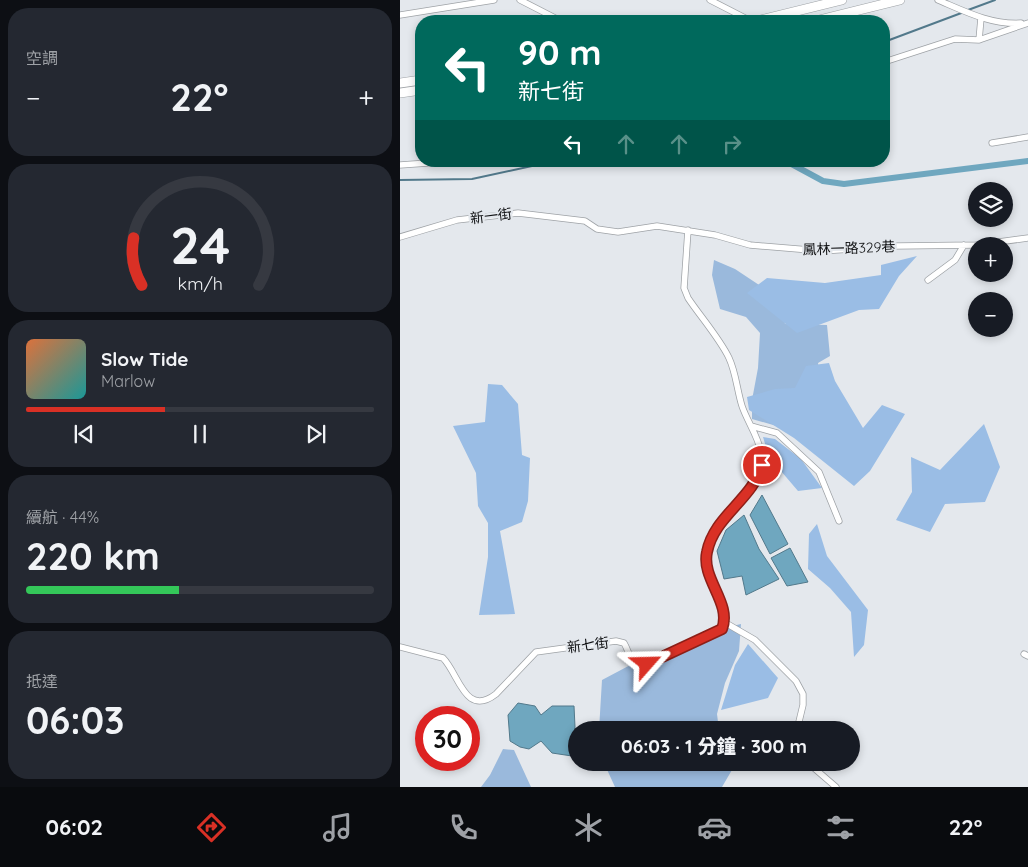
<!DOCTYPE html>
<html lang="zh-TW">
<meta charset="utf-8">
<style>
body{margin:0;font-family:Quicksand,"Noto Sans TC",sans-serif;background:#242831;color:#f1f3f6;height:100vh;display:flex;flex-direction:column;font-size:19px;white-space:nowrap}
*{box-sizing:border-box;margin:0}
p{font-size:16px;color:#9ea1a6}
.icon{flex:none;width:28px;height:28px;fill:none;stroke:currentColor;stroke-width:2;stroke-linecap:round;stroke-linejoin:round}
.map{position:relative;flex:1;overflow:hidden}
.side{display:flex;flex-direction:column;gap:8px;padding:8px;background:#0d0f14;width:400px}
.side>*{flex:none}
.banner{position:absolute;left:15px;top:15px;width:475px;height:152px;border-radius:20px;box-shadow:0 2px 8px #0003;background:#00695c;color:#fff;overflow:hidden}
.buttons{position:absolute;left:568px;top:182px;display:grid;gap:10px}
.buttons a{display:grid;place-items:center;width:45px;height:45px;border-radius:50%;background:#171b24;box-shadow:0 2px 8px #0003;font-size:25px}
.speed{position:absolute;left:15px;top:706px;display:flex;gap:10px;font-size:25px;font-weight:700;text-align:center}
.speed>*{display:grid;place-content:center;width:65px;height:65px;border-radius:50%;background:#171b24;box-shadow:0 2px 8px #0003;line-height:1}
.speed .limit{border:8px solid #d22;background:#fff;color:#111}
.pin{position:absolute;display:grid;place-items:center;width:42px;height:42px;color:#fff;margin:-21px;border:2px solid #fff;border-radius:50%;box-shadow:0 1px 5px #0007}
.me{position:absolute;width:55px;margin:-28px;rotate:65deg;stroke-linejoin:round;filter:drop-shadow(0 0 4px #0008)}
.turn{display:flex;align-items:center;gap:18px;height:105px;padding:0 20px;font-size:22px}
.turn .icon{width:65px;height:65px;stroke-width:2.5}
.turn b{display:block;font-size:35px;line-height:42px}
.lanes{display:flex;align-items:center;height:48px;padding:0 20px;background:#0003;justify-content:center;gap:25px;direction:ltr}
.lanes .off{opacity:.35}
.big{font-size:38px;font-weight:800;line-height:1.1}
.side .card{flex:1;display:flex;flex-direction:column;justify-content:center;gap:8px;min-width:0;padding:0 18px;border-radius:20px;background:#242831}
.side .dial{align-items:center;gap:0}
.dial svg{height:130px;overflow:visible;fill:none;stroke:#363941;stroke-width:7;stroke-linecap:round;text-anchor:middle}
.dial text{fill:#f1f3f6;stroke:none}
.song{display:flex;align-items:center;gap:15px}
.cover{width:60px;height:60px;border-radius:8px;background:linear-gradient(135deg,hsl(20 70% 55%),hsl(180 70% 35%))}
.played{height:5px;border-radius:2px;background:linear-gradient(90deg,#d93025 40%,#363941 40%)}
.keys{display:flex;justify-content:space-around;direction:ltr}
.heat{display:flex;justify-content:space-between;align-items:center;font-size:28px;direction:ltr}
.charge{height:8px;border-radius:4px;background:linear-gradient(90deg,#34c759 44%,#363941 0)}
.trip{position:absolute;left:168px;top:721px;width:292px;height:50px;border-radius:25px;background:#171b24;box-shadow:0 2px 8px #0003;font-weight:800;line-height:50px;text-align:center}
.tab-bar{display:flex;height:80px;justify-content:space-around;align-items:center;background:#090b0e;color:#9ea1a6}
.tab-bar .icon{width:35px;height:35px}
.tab-bar .active{color:#d93025}
.tab-bar b{font-size:22px;color:#f1f3f6}
main{display:flex;flex:1;min-height:0}
.map>svg:first-child{display:block}
</style>
<main>
<section class="side">
<div class="card"><p>空調</p>
<div class="heat"><a>−</a><b class="big">22°</b><a>+</a></div>
</div>
<div class="card dial"><svg viewBox="0 0 100 80">
<path d="M14 69A42 42 0 1 1 86 69"/>
<path d="M14 69A42 42 0 0 1 9 40" stroke="#d93025"/>
<text x="50" y="56" font-size="32" font-weight="700">24</text>
<text x="50" y="72" font-size="11">km/h</text>
</svg></div>
<div class="card">
<div class="song"><i class="cover"></i><div><b>Slow Tide</b><p>Marlow</p></div></div>
<div class="played"></div>
<div class="keys"><svg class="icon" aria-label="previous" viewBox="0 0 24 24"><path d="M18 5L8 12l10 7zM5 5v14"/></svg><svg class="icon" aria-label="pause" viewBox="0 0 24 24"><path d="M8 5v14M16 5v14"/></svg><svg class="icon" aria-label="next" viewBox="0 0 24 24"><path d="M6 5l10 7-10 7zM19 5v14"/></svg></div>
</div>
<div class="card"><p>續航 · 44%</p><b class="big">220 km</b><div class="charge"></div></div>
<div class="card"><p>抵達</p><b class="big">06:03</b></div>
</section>
<div class="map">
<svg width="628" height="787" viewBox="0 0 628 787">
<rect width="100%" height="100%" fill="#e4e8ed"/>
<path fill="#9ab9dc" d="M314 260 335 269 380 299 385 324 427 325 430 356 418 363 422 393 387 429 352 419V400L358 368 360 333 346 317 320 309 312 275Z
M341 624 339 651 325 683 317 714 319 730H199L202 680 236 662 266 658 271 648 311 631Z
M103 749 114 750 131 787H81L90 775Z
M204 763H336L322 787H215Z"/>
<path fill="#9abde5" d="M517 256 499 276 479 309 459 310 397 333 347 293 367 278 425 283 481 275V265Z
M429 363 435 381 463 428 482 405 505 414 470 471 454 486 394 438 349 410 347 397 375 389 395 388 406 366Z
M88 384 102 385 118 404 122 455 130 458 128 501 122 522 100 531 115 614 79 615 88 557V523L78 506 76 473 53 426 85 422Z
M584 424 600 467 585 502 545 504 530 532 496 520 512 492 511 457 540 470Z
M363 437 375 439 401 459 422 488 398 491 369 457Z
M417 524 427 556 468 610 464 645 454 657 451 612 430 588 408 569 409 534Z
M348 644 378 678 368 698 321 710 335 665Z"/>
<path fill="#6fa7bf" stroke="#52798b" d="M362 495 388 544 370 554 350 515Z
M344 515 359 549 379 579 346 595 342 576 324 579 317 551 326 530Z
M390 548 408 582 387 586 371 558Z
M118 703 135 706 141 715 152 706H174L175 727 172 756 152 753 141 741 129 749 120 747 110 741 108 715Z"/>
<g fill="none" stroke-linecap="round" stroke-linejoin="round">
<path stroke="#52798b" stroke-width="2" d="M568 10 595 0
M484 42 564 12
M0 180 72 179 155 161"/>
<path stroke="#6fa7bf" stroke-width="6" d="M386 161 423 181 444 184 628 161"/>
<g stroke="#9ea2a6" stroke-width="7">
<path id="minor" d="M120 0 161 21
M310 0 351 21
M538 0C564 11 591 25 621 23
M0 15 94 0
M579 40 581 18
M484 62 555 39 579 40 628 23
M592 143 628 137
M76 161H106
M0 165 57 161
M0 237 57 220 118 213 185 221 197 229 218 232 257 226 315 235 350 245 422 251 497 246 576 245 628 238
M528 280 555 260 564 245
M351 426 377 433 419 472 439 521
M324 622 355 640 396 681 403 694V705L397 730
M0 647 43 658C59 674 65 718 96 694L136 652 216 641 224 643C230 653 229 663 242 664L322 629C332 603 302 579 307 552 312 521 342 502 358 477 363 470 363 460 361 452 358 436 347 421 342 406 337 390 336 373 329 358 320 339 300 316 288 298L284 288 288 230
M624 654 628 656
M407 762 436 787"/>
</g>
<g stroke="#9ea2a6" stroke-width="10">
<path id="primary" d="M356 21 442 0
M415 21 500 0
M0 83 21 80
M0 93 21 90"/>
</g>
<use href="#minor" stroke="#fff" stroke-width="5.5"/>
<use href="#primary" stroke="#fff" stroke-width="9"/>
</g>
<g fill="none" stroke-linecap="round" stroke-linejoin="round">
<g stroke="#8d1f18" stroke-width="12">
<path id="route" d="M247 664 322 629C332 603 301 579 307 552 314 516 353 499 362 465"/>
</g>
<use href="#route" stroke="#d93025" stroke-width="9"/>
</g>
<g text-anchor="middle" dominant-baseline="central" stroke-width="4.5" stroke-linejoin="round" paint-order="stroke">
<g font-size="14" fill="#0e0f11" stroke="#e4e8ed">
<text transform="translate(91 216) rotate(-7)">新一街</text>
<text transform="translate(449 248) rotate(-2)">鳳林一路329巷</text>
<text transform="translate(188 645) rotate(-7)">新七街</text>
</g>
</g>
</svg>
<div class="buttons">
<a><svg class="icon" aria-label="layers" viewBox="0 0 24 24"><path d="M12 4l9 5-9 5-9-5zM3 14l9 5 9-5"/></svg></a>
<a>+</a>
<a>−</a>
</div>
<div class="speed"><div class="limit">30</div></div>
<div class="pin" style="left:362px;top:465px;background:#d93025"><svg class="icon" aria-label="arrive" viewBox="0 0 24 24"><path d="M6 21V4h12l-3 4 3 4H6"/></svg></div>
<svg class="me" style="left:247px;top:664px" viewBox="-20 -20 40 40"><path d="M0-17L14 15 0 8-14 15z" fill="#d93025" stroke="#fff" stroke-width="4"/></svg>
<div class="trip">06:03 · 1 分鐘 · 300 m</div>
<div class="banner">
<div class="turn"><svg class="icon" aria-label="left" viewBox="0 0 24 24"><path d="M17 20v-9H6M10 6l-5 5 5 5"/></svg><div><b>90 m</b>新七街</div></div>
<div class="lanes"><svg class="icon" aria-label="left" viewBox="0 0 24 24"><path d="M17 20v-9H6M10 6l-5 5 5 5"/></svg><svg class="icon off" aria-label="ahead" viewBox="0 0 24 24"><path d="M12 20V5M6 11l6-6 6 6"/></svg><svg class="icon off" aria-label="ahead" viewBox="0 0 24 24"><path d="M12 20V5M6 11l6-6 6 6"/></svg><svg class="icon off" aria-label="right" viewBox="0 0 24 24"><path d="M7 20v-9h11M14 6l5 5-5 5"/></svg></div>
</div>
</div>
</main>
<nav class="tab-bar">
<b>06:02</b>
<svg class="icon active" aria-label="directions" viewBox="0 0 24 24"><path d="M12 3l9 9-9 9-9-9zM9 14v-3h6M13 9l2 2-2 2"/></svg>
<svg class="icon" aria-label="music" viewBox="0 0 24 24"><path d="M9 18V5l10-2v13"/><circle cx="6" cy="18" r="3"/><circle cx="16" cy="16" r="3"/></svg>
<svg class="icon" aria-label="phone" viewBox="0 0 24 24"><path d="M5 4h4l2 5-3 2q2 4 5 5l2-3 5 2v4C11 20 4 13 5 4z"/></svg>
<svg class="icon" aria-label="climate" viewBox="0 0 24 24"><path d="M12 3v18M4 7l16 10M4 17L20 7"/></svg>
<svg class="icon" aria-label="car" viewBox="0 0 24 24"><path d="M5 17H2v-5l4-1 3-4h7l3 4 3 1v5h-3M9 17h6M6 11h13"/><circle cx="7" cy="17" r="2"/><circle cx="17" cy="17" r="2"/></svg>
<svg class="icon" aria-label="filters" viewBox="0 0 24 24"><path d="M4 7h16M4 17h16"/><circle cx="9" cy="7" r="2"/><circle cx="15" cy="17" r="2"/></svg>
<b>22°</b>
</nav>
